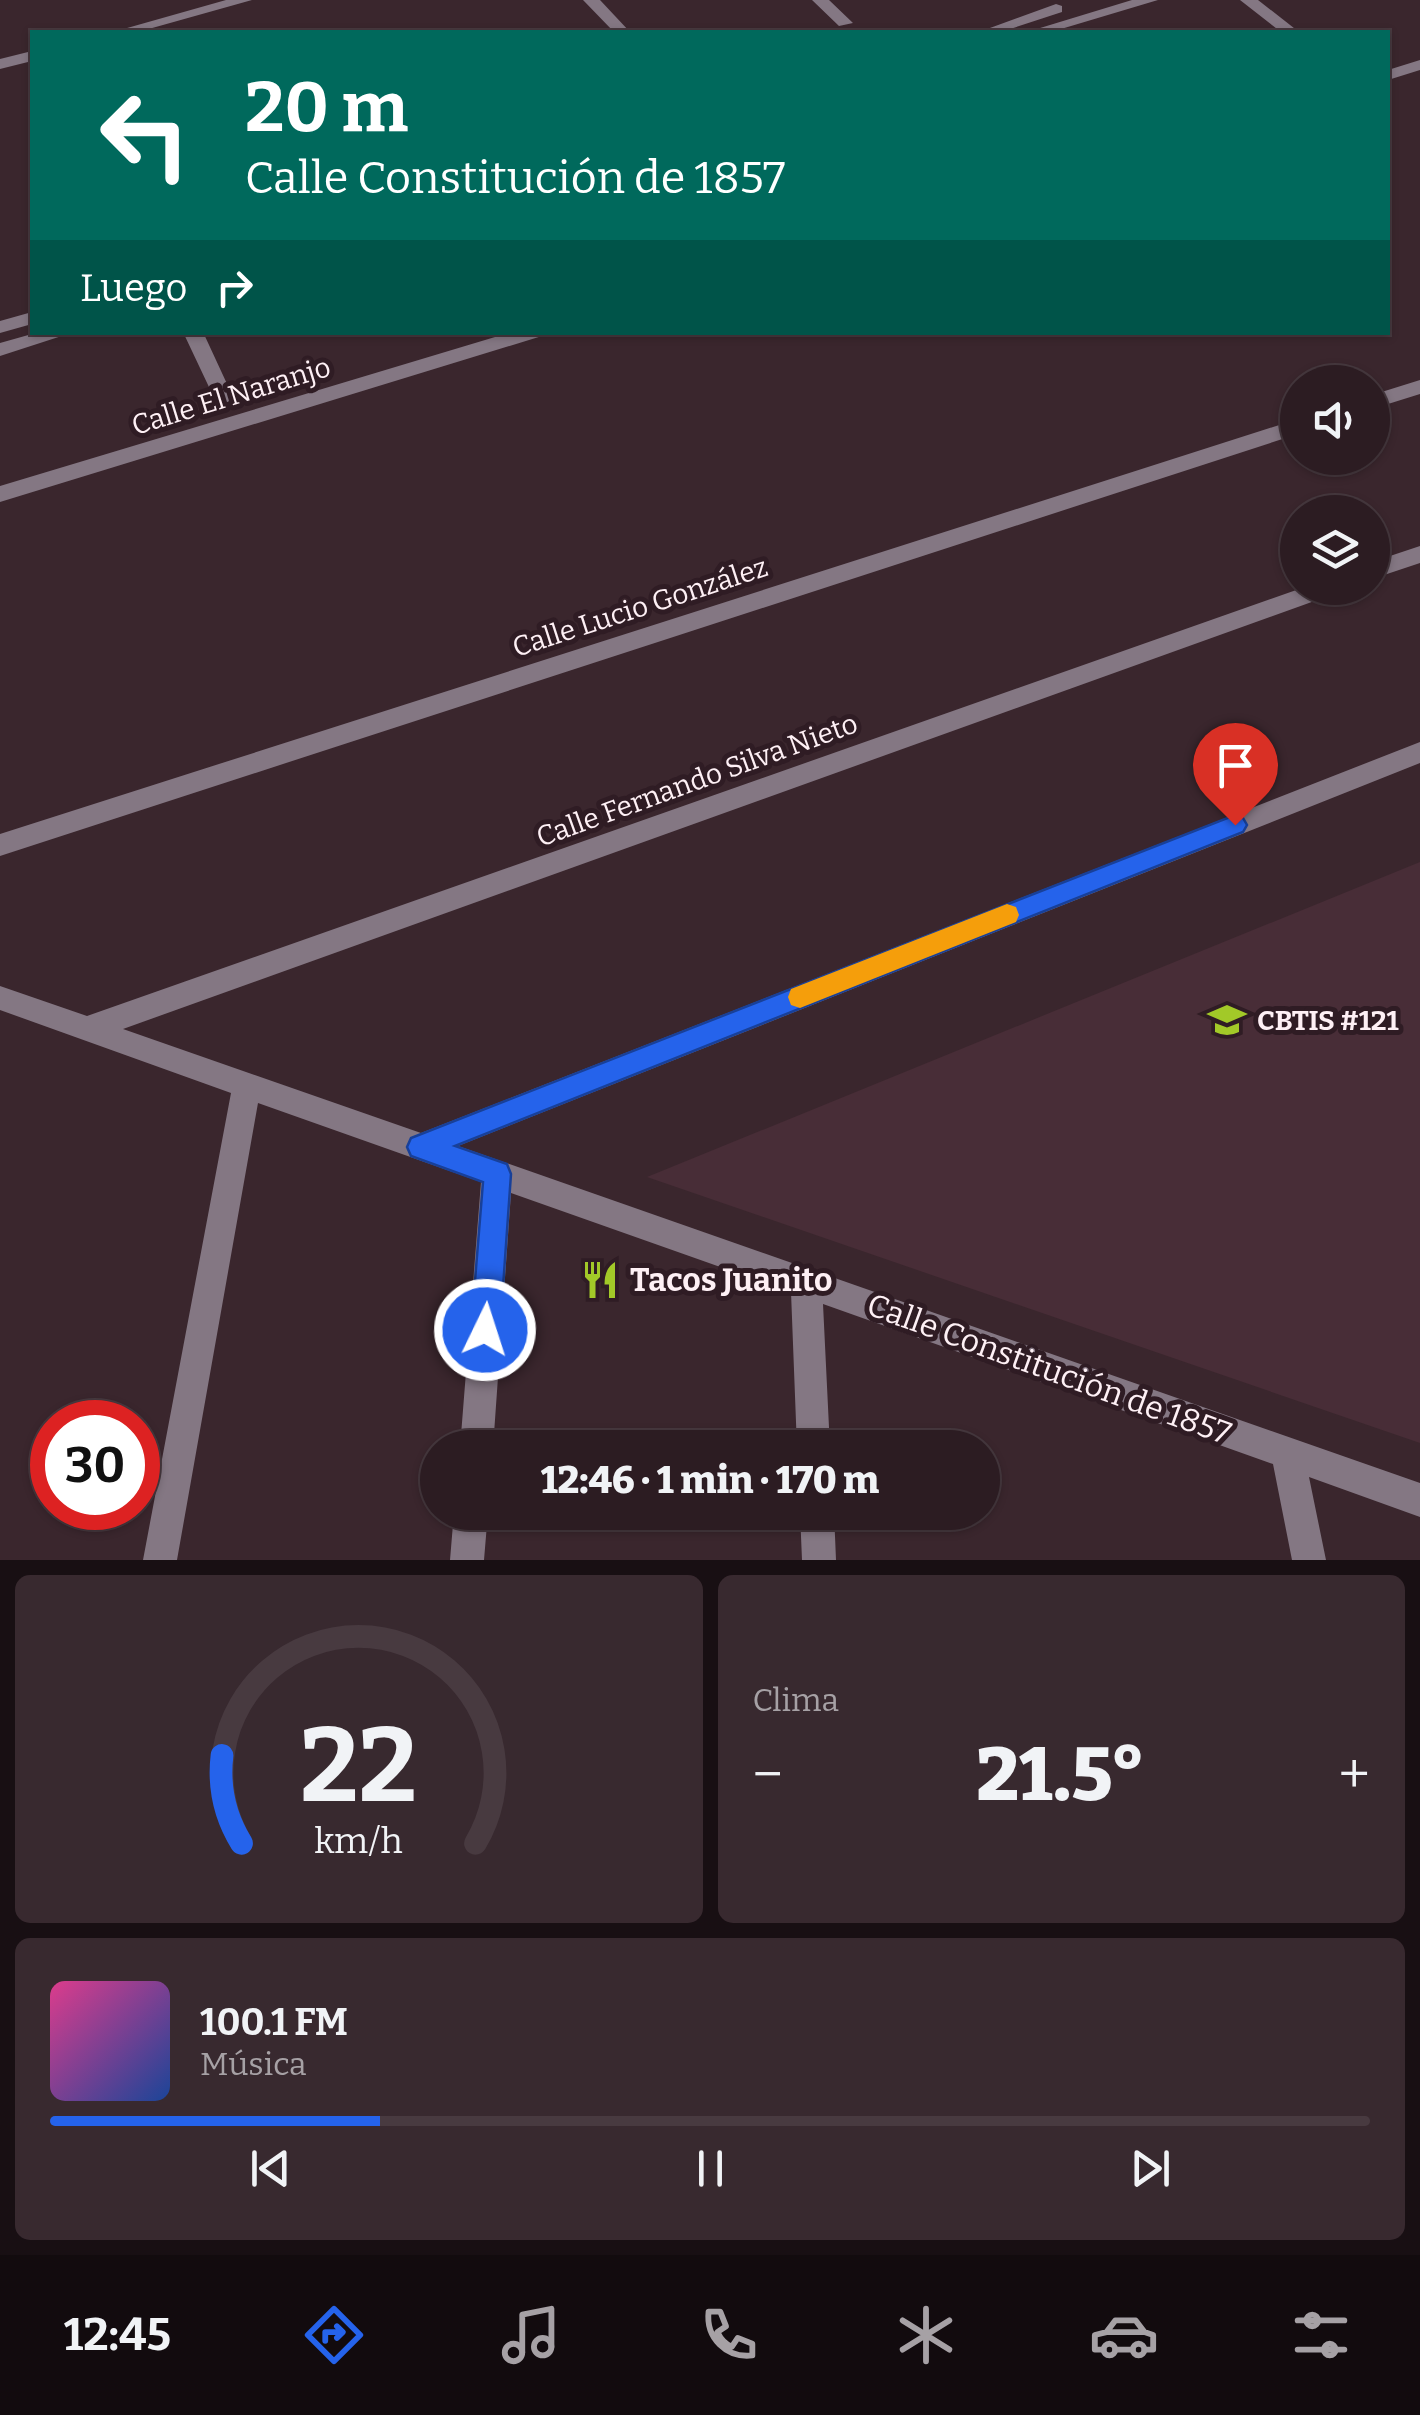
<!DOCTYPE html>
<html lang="es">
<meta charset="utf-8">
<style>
body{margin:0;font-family:Bitter,serif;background:#38292f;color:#f1f3f6;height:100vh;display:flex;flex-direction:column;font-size:38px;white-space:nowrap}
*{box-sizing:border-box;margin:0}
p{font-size:32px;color:#a6a1a5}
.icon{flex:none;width:55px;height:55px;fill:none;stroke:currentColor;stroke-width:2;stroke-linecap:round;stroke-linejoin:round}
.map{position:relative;height:1560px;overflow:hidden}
.details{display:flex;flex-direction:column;gap:15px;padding:15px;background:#180f13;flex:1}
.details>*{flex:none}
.guide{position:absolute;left:30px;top:30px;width:1360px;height:305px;border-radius:0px;box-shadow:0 2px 8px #0004,0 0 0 2px #483a40;background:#00695c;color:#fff;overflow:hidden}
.controls{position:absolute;left:1280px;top:365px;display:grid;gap:20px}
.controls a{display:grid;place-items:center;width:110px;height:110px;border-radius:50%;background:#2c1c22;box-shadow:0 2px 8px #0004,0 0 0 2px #483a40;font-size:50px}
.speed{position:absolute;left:30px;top:1400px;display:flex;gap:20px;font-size:50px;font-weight:700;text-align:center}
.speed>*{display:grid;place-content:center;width:130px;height:130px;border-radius:50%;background:#2c1c22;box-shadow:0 2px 8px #0004,0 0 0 2px #483a40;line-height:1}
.speed .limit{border:15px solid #d22;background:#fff;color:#111}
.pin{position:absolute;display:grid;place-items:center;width:85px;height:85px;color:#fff;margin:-102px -42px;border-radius:50% 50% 50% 0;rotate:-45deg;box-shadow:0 0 10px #0007}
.pin .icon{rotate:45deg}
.me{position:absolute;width:110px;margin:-55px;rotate:4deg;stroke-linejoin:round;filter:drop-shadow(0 0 8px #0008)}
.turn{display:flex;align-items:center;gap:35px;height:210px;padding:0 50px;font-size:45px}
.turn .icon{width:130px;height:130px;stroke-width:2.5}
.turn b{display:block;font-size:70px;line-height:85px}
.then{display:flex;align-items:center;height:95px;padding:0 50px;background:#0003;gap:20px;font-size:38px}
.big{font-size:75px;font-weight:800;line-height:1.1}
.details .card{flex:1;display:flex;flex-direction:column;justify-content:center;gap:15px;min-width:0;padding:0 35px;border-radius:15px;background:#38292f}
.details .dial{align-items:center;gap:0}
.dial svg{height:260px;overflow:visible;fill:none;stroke:#483a40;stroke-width:7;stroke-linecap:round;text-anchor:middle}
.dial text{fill:#f1f3f6;stroke:none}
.song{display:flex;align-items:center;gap:30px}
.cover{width:120px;height:120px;border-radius:15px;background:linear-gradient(135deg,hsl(330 70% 55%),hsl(220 70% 35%))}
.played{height:10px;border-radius:5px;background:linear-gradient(90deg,#2563eb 25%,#483a40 25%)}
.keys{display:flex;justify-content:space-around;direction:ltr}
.heat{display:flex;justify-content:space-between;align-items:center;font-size:55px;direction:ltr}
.details .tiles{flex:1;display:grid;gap:15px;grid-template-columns:1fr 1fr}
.card:last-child{grid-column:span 2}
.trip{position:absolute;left:420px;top:1430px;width:580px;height:100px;border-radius:50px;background:#2c1c22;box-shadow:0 2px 8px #0004,0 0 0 2px #483a40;font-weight:800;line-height:100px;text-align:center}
.tabs{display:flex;height:160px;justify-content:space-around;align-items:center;background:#120b0e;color:#a6a1a5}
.tabs .icon{width:70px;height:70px}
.tabs .on{color:#2563eb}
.tabs b{font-size:45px;color:#f1f3f6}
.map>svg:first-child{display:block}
</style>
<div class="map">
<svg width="1420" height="1560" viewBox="0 0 1420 1560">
<rect width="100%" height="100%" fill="#3a262d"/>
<path fill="#482d37" d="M1420 862V1443L647 1177Z"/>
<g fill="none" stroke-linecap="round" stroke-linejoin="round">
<path fill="#847783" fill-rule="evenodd" d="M226 0H252L138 32H113Z
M583 0H600L630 32H614Z
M812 0H829L853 23 839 26Z
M1132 0H1158L1051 32H1027Z
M1240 0H1258L1299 32H1281Z
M1056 4 1062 6V12L1001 32H979Z
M32 51V61L0 69V59Z
M1420 60V70L1388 80V70Z
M32 312V324L0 333V321Z
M39 332H74L0 356V343Z
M183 332H203L234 399 231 404H217Z
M512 332H545L542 336 0 502V486Z
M1420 380V394L1372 409V395Z
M1298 419V434L0 856V834Z
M1420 546V563L1372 579V562Z
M1302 588H1337L1334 594 123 1029 421 1133 1420 742V763L458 1146 1420 1483V1517L1309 1477 1326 1560H1292L1273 1464 823 1304 830 1448H797L791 1292 511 1193 493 1448H460L481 1182 258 1103 177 1560H143L231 1093 0 1010V986L87 1016Z
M454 1512H488L484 1560H450Z
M800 1512H834L836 1560H802Z"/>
</g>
<path fill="#2563eb" stroke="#184099" stroke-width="2.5" d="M1235 815 1243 818 1247 825 1243 832 455 1146 507 1164 511 1174 500 1330 495 1340 485 1344 475 1340 471 1330 483 1182 411 1156 407 1147 411 1138Z"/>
<path fill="#f59e0b" d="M1007 904 1016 907 1019 915 1016 922 800 1008 791 1005 788 997 791 989Z"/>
<defs>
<g id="school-bare" transform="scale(3)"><path d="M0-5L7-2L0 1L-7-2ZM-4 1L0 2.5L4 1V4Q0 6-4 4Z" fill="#a2c928" stroke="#2f1c24" stroke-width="2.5" paint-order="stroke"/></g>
<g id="restaurant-bare" transform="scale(3)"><path d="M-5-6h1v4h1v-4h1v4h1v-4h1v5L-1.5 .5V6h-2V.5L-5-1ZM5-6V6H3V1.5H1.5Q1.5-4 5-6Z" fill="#a2c928" stroke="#2f1c24" stroke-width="2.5" paint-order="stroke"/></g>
</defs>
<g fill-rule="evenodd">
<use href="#school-bare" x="1227" y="1020"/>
<use href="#restaurant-bare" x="600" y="1280"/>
</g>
<g text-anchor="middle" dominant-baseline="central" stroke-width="10" stroke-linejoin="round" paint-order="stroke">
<g font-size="28" fill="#fef0f5" stroke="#2f1c24">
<text transform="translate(231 396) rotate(-17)">Calle El Naranjo</text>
<text transform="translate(640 607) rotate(-18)">Calle Lucio González</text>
<text transform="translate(697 780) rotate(-20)">Calle Fernando Silva Nieto</text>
</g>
<g font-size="28" font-weight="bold" fill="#fef0f5" stroke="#2f1c24" text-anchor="start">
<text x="1257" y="1020">CBTIS #121</text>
</g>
<g font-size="32" font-weight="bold" fill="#fef0f5" stroke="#2f1c24" text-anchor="start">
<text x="630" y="1280">Tacos Juanito</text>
</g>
<g font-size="32" fill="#fef0f5" stroke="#2f1c24">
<text transform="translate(1049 1369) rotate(20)">Calle Constitución de 1857</text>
</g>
</g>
</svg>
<div class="controls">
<a><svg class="icon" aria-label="sound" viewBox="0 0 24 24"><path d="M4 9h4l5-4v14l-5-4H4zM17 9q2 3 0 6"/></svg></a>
<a><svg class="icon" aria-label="layers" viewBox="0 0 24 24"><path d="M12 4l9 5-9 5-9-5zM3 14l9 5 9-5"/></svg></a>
</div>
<div class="speed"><div class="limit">30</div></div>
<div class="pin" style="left:1235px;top:825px;background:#d93025"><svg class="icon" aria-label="arrive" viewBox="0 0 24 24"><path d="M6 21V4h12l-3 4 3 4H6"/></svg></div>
<svg class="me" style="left:485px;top:1330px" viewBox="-20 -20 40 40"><circle r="17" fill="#2563eb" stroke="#fff" stroke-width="3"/><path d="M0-11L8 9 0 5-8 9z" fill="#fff"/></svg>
<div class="trip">12:46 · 1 min · 170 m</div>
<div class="guide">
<div class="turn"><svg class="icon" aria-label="left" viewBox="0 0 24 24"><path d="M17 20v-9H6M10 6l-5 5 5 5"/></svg><div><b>20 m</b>Calle Constitución de 1857</div></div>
<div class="then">Luego<svg class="icon" aria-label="right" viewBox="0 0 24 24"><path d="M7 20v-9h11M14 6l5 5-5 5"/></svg></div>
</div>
</div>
<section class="details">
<div class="tiles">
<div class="card dial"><svg viewBox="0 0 100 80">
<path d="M14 69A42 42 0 1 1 86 69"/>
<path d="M14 69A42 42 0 0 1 8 42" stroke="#2563eb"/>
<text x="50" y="56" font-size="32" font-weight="700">22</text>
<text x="50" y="72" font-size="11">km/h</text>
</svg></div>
<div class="card"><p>Clima</p>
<div class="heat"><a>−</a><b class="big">21.5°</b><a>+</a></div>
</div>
<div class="card">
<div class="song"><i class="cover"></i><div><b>100.1 FM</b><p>Música</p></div></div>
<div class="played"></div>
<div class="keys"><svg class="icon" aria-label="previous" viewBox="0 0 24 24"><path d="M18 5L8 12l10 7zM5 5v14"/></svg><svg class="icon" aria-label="pause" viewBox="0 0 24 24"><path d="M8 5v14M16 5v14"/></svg><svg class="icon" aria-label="next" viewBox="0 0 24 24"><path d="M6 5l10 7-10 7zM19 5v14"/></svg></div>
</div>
</div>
</section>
<nav class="tabs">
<b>12:45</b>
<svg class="icon on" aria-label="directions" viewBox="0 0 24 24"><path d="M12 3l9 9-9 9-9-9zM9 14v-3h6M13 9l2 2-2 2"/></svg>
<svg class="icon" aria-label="music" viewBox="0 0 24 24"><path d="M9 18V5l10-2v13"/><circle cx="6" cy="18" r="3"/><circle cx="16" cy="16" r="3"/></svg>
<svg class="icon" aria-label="phone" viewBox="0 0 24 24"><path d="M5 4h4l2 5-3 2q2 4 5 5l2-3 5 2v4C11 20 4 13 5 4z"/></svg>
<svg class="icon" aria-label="climate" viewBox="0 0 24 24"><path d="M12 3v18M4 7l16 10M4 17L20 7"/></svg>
<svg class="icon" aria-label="car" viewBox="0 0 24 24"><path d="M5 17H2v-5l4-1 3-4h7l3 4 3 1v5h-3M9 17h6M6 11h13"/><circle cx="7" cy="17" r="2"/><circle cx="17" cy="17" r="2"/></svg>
<svg class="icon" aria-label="filters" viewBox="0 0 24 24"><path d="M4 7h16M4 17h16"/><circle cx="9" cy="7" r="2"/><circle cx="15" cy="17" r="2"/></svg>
</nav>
